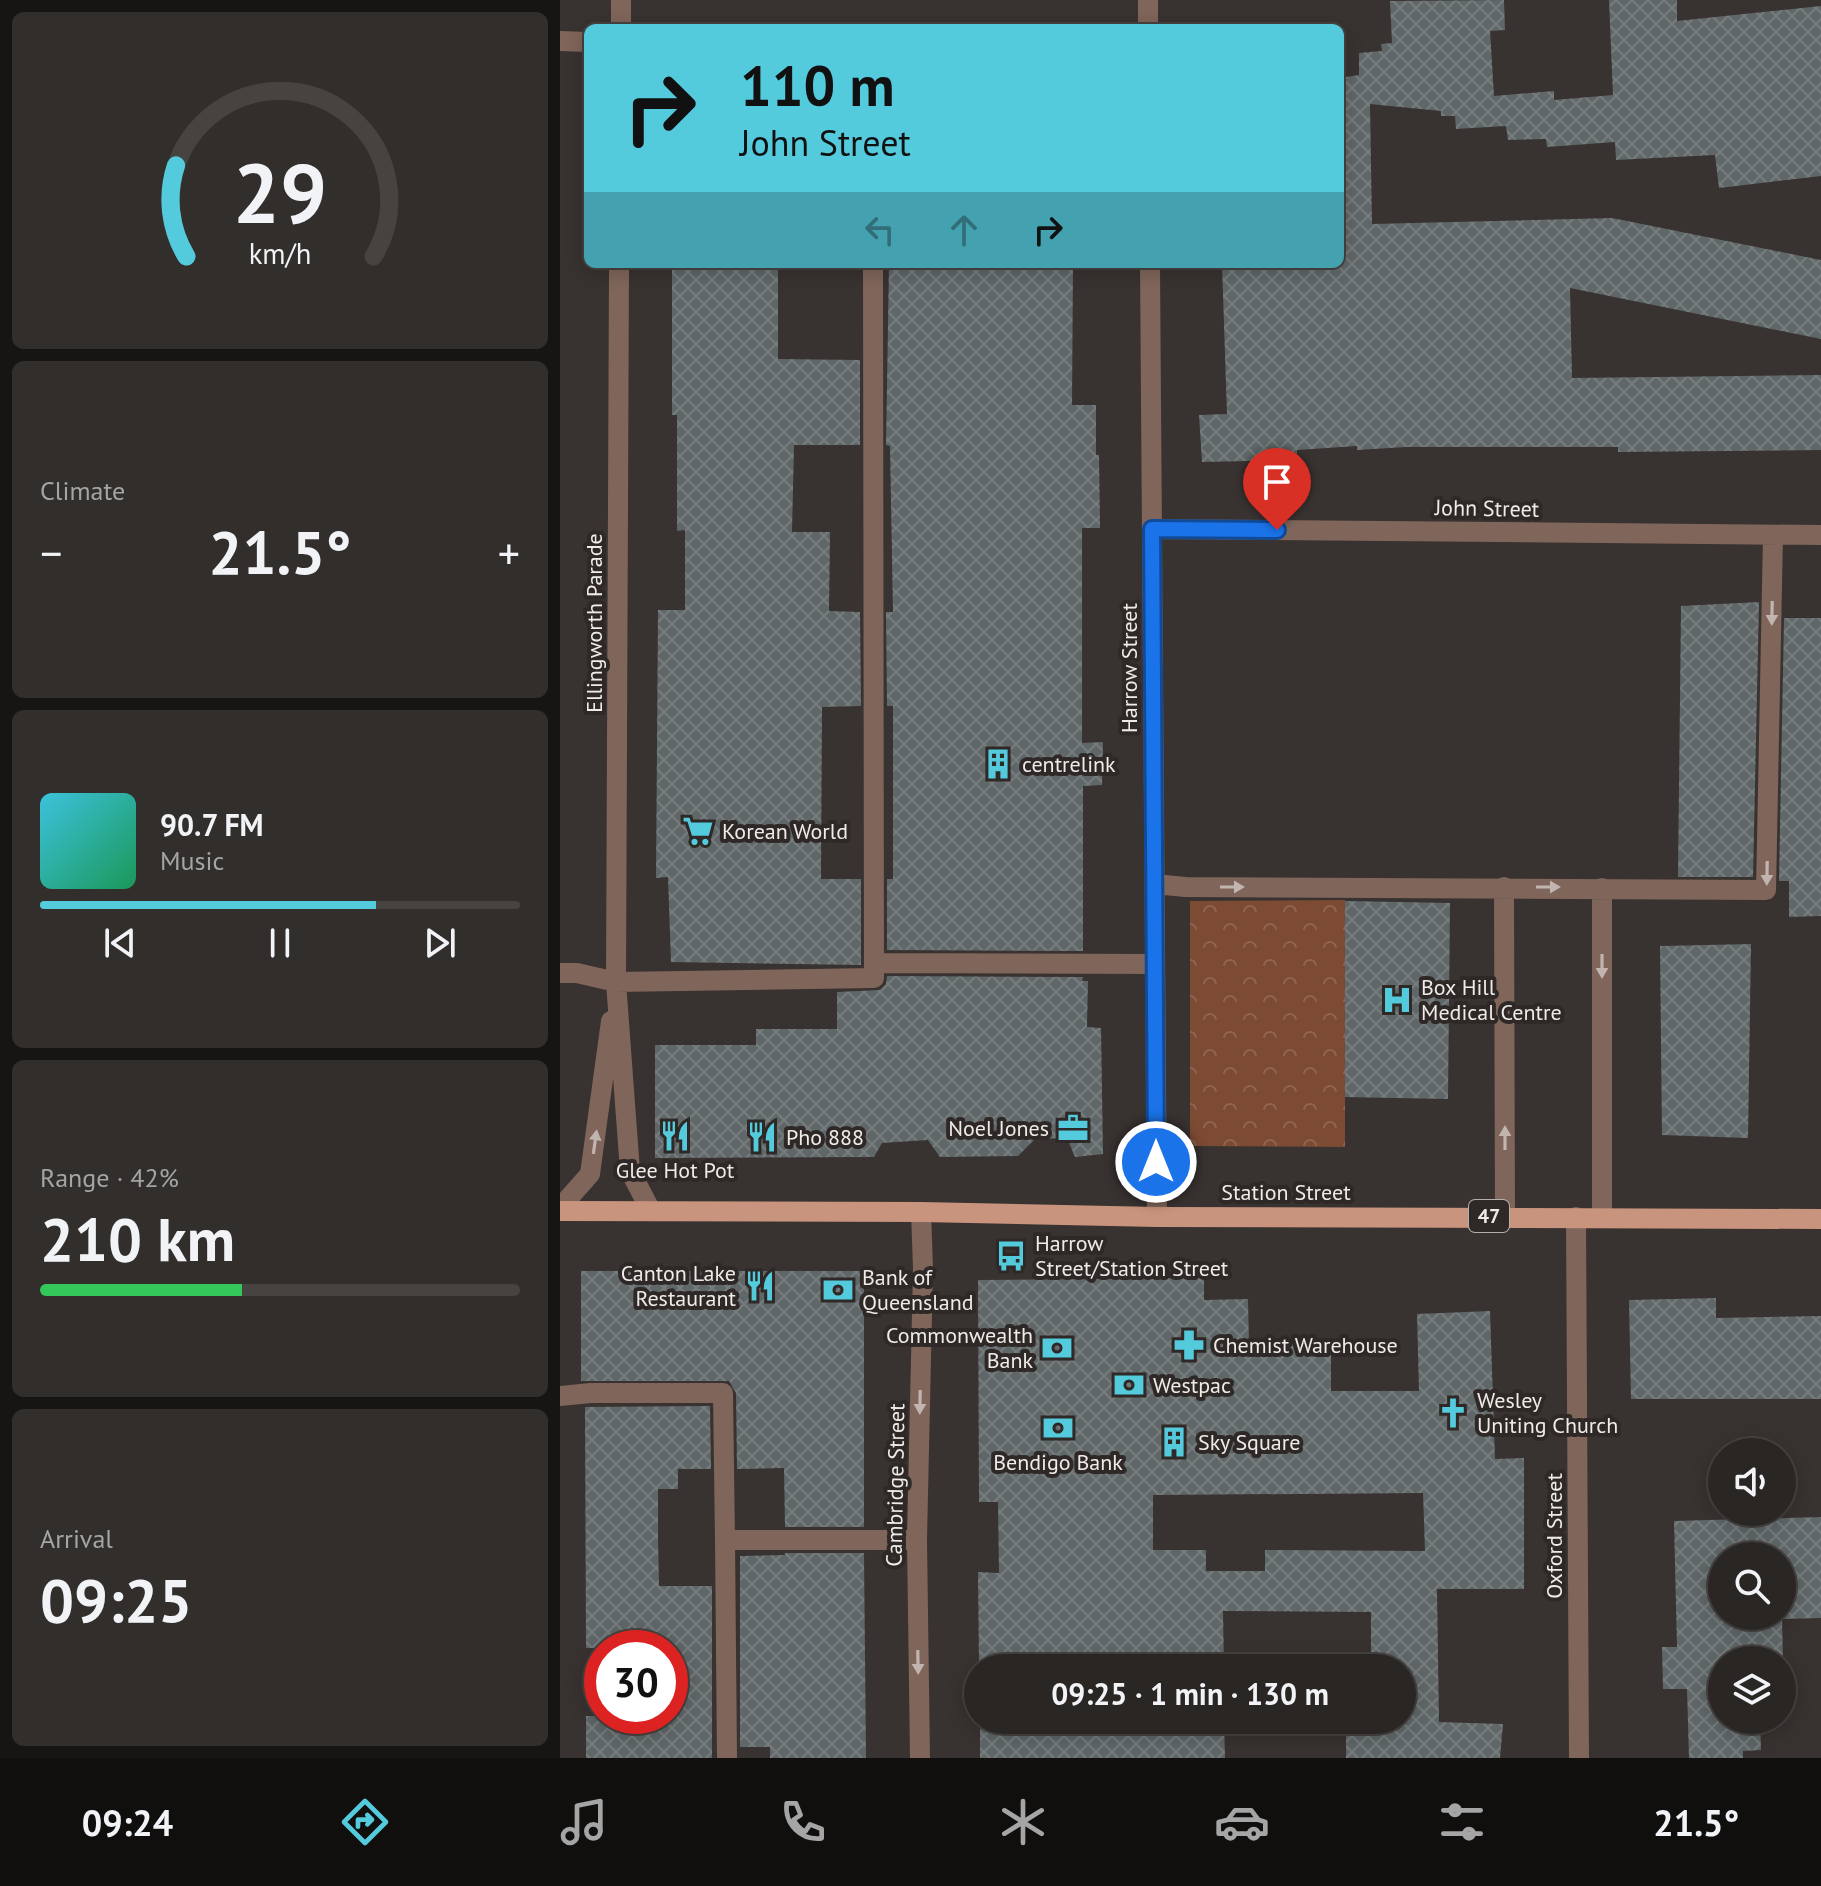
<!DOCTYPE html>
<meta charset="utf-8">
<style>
body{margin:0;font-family:"PT Sans",sans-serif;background:#322e2c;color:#f1f3f6;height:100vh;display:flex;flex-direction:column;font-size:30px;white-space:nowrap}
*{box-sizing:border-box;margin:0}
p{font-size:26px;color:#a5a5a6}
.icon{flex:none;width:44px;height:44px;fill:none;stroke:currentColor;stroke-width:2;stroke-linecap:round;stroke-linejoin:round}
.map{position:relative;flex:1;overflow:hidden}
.panel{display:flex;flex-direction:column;gap:12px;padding:12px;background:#171514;width:560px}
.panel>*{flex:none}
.hud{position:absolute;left:24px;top:24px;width:760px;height:244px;border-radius:12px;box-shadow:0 4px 20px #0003,0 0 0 2px #464341;background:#54cadd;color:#111;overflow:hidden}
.controls{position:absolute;left:1148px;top:1438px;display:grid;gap:16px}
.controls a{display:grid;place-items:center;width:88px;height:88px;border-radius:50%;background:#2a2624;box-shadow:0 4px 20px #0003,0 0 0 2px #464341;font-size:40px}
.speed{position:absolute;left:24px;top:1630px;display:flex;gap:16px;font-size:40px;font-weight:700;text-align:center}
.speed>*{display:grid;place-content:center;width:104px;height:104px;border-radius:50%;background:#2a2624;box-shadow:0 4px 20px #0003,0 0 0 2px #464341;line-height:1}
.speed .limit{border:12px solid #d22;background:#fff;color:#111}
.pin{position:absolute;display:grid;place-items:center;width:68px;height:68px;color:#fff;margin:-82px -34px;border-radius:50% 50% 50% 0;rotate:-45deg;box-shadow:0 0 8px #0007}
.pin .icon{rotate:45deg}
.me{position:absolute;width:88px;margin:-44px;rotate:0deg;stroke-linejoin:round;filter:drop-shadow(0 0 6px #0008)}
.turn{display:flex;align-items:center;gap:28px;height:168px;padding:0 24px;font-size:36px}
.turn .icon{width:104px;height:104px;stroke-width:2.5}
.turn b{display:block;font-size:56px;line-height:68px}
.lanes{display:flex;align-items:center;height:76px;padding:0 24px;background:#0003;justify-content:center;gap:40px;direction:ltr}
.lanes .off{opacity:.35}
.big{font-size:60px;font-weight:700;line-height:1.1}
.panel .widget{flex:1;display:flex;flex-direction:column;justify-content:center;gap:12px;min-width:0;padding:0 28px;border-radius:12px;background:#322e2c}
.panel .dial{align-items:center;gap:0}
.dial svg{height:208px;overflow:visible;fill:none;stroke:#464341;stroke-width:7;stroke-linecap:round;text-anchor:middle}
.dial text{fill:#f1f3f6;stroke:none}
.song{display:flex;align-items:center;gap:24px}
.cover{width:96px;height:96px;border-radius:12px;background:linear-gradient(135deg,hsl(190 70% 55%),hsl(150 70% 35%))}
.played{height:8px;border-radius:4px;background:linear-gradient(90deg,#54cadd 70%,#464341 70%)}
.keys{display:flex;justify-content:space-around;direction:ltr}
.heat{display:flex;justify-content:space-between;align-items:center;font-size:44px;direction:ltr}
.charge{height:12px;border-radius:6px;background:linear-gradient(90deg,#34c759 42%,#464341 0)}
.trip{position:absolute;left:404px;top:1654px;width:452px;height:80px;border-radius:40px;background:#2a2624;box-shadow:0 4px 20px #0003,0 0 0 2px #464341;font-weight:700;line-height:80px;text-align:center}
.dock{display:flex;height:128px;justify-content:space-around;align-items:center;background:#110f0e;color:#a5a5a6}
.dock .icon{width:56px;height:56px}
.dock .selected{color:#54cadd}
.dock b{font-size:36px;color:#f1f3f6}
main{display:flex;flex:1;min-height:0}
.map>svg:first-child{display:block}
</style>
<main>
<section class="panel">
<div class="widget dial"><svg viewBox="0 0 100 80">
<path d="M14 69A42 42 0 1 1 86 69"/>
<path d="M14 69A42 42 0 0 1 10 34" stroke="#54cadd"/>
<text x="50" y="56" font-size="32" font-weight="700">29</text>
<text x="50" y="72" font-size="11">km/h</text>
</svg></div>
<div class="widget"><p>Climate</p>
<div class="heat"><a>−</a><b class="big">21.5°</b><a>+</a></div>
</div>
<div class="widget">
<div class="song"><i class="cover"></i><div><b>90.7 FM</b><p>Music</p></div></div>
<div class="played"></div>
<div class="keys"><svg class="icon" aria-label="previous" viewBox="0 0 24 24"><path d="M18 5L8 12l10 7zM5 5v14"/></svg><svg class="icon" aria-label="pause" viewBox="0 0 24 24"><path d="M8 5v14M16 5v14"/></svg><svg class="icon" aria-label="next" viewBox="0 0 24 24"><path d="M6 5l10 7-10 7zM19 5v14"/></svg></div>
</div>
<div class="widget"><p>Range · 42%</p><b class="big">210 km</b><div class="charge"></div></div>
<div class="widget"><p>Arrival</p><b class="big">09:25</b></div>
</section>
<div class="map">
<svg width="1261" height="1758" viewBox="0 0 1261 1758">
<defs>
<pattern id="park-crowns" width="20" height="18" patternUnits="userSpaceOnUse" patternTransform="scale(2)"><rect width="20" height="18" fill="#7d4a33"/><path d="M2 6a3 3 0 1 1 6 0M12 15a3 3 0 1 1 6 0" fill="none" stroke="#906451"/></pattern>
<pattern id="building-cross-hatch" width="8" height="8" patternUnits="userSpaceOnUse" patternTransform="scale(2)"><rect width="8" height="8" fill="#606769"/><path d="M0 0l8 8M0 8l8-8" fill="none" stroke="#777d7e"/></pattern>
</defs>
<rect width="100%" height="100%" fill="#383230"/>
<path fill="url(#park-crowns)" d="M785 900V1147L630 1146V901Z"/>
<path fill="url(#building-cross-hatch)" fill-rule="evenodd" d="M944 0 945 30 930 31 934 96 994 91V100L1053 95 1049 0H1117V21L1261 6V176L1159 188 1155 155 1056 160 1055 142 987 147 986 139 948 140 946 126 896 129 895 116H881V111L810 104 812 224 1052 218 1261 260V339L1010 288 1012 378 1261 375V450L1058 452V447H846L797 450V446L737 450V460L642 462 639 415 667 414 662 264H780V78L799 75V53L822 51 821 44 832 43 830 1Z
M112 264H218V359L300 360V445H234L232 532H270L269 611 300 612 301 706 262 707 261 879H301V965L111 962 108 877 96 878 98 610H125V530L117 531V415H112Z
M329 264H513L512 405H536V455H539L540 528H522V743L543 742 542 785 523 786V951L327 950V879H333V706H327L326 612H333L330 446 326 445Z
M1199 602 1193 877H1118L1121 606Z
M1224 618H1261V916L1229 917V881H1219Z
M785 901 890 903 888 1099 785 1097Z
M1191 944 1188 1138 1102 1135 1100 946Z
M327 976 523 977 522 981H528L527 1027 541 1028 543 1154 515 1157 507 1138 475 1139 458 1156 380 1157 368 1140 322 1143 314 1157 95 1158V1045H196V1029H277V992L320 990 326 984Z
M21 1271H304V1527H225L224 1468 177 1469 176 1393 169 1381H21Z
M644 1278V1300L688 1299 689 1344H771V1391H859L857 1314 930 1311 935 1459 964 1458V1589H877L879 1722 943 1724 940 1758H786V1728L826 1727V1720H842V1668H811V1612L663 1611 664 1668H419L418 1572 439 1573 438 1502H419L418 1280ZM863 1493 865 1551 705 1550V1571H646V1550H593V1495Z
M1156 1298V1318L1261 1316V1399H1071L1069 1300Z
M150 1406 151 1469H118V1489H98V1538L99 1586H152V1758H26V1716H110V1648H26L25 1407Z
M1261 1517V1618L1222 1619 1223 1660H1162V1720H1200L1201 1750 1183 1751V1758H1129L1127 1689H1103L1102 1647H1117L1114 1521ZM1162 1556H1222V1616H1162Z
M225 1553H304L306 1758H210V1747H180V1556L225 1555Z
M420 1720H664L665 1758H420Z"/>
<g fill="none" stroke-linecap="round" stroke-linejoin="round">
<path stroke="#7f655a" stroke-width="20" d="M61 0V28
M588 0V28
M0 41 28 42
M59 264 56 982 70 1171 91 1211
M590 264 597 1217
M592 529 1261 535
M595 884 625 887 1206 890 1213 535
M944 887 945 1216
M1042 888V1217
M314 963 595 964
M0 973H17L56 982 314 978 313 264
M0 1208 30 1174 51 1021
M1016 1217 1019 1758
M0 1396 31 1393H163L165 1540H357
M165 1540 167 1758
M360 1758 357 1540 363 1268 361 1212"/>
<path stroke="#c9947d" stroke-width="20" d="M0 1211 361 1212 597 1217 1261 1219"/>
</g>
<defs><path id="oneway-solid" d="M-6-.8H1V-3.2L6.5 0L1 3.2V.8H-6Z" transform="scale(2)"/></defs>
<g fill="#c2b5b0">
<use href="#oneway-solid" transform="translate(1212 613) rotate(91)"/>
<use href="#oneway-solid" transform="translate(1207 873) rotate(91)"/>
<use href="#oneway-solid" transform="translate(672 887)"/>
<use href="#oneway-solid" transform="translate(988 887)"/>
<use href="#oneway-solid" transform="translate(1042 966) rotate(90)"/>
<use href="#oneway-solid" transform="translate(945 1138) rotate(-90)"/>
<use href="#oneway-solid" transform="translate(35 1142) rotate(-82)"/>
<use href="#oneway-solid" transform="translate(360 1402) rotate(91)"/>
<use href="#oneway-solid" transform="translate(358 1662) rotate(89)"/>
</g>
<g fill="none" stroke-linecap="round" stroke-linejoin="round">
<g stroke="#114b97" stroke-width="20">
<path id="route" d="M596 1162 592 529 717 530"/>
</g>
<use href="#route" stroke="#1a73e8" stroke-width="14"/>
</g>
<defs>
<g id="building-bare" transform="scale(2.4)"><path d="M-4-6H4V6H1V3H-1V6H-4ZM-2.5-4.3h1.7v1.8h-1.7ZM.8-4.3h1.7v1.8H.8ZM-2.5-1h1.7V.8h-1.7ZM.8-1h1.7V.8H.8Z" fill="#54cadd" stroke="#2e2826" stroke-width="2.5" paint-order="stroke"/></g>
<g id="supermarket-bare" transform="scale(2.4)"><path d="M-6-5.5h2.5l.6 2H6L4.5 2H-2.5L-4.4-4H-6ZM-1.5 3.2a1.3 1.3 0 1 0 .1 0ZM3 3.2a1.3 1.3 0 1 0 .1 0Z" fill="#54cadd" stroke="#2e2826" stroke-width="2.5" paint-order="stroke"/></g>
<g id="hospital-bare" transform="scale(2.4)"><path d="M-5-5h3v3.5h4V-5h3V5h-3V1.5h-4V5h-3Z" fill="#54cadd" stroke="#2e2826" stroke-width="2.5" paint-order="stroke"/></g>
<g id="office-bare" transform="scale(2.4)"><path d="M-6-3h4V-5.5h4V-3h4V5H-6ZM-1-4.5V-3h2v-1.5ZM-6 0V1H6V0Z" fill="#54cadd" stroke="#2e2826" stroke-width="2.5" paint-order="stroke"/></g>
<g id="restaurant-bare" transform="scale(2.4)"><path d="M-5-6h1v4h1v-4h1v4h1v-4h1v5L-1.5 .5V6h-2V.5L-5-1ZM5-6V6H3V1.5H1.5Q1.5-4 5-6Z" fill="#54cadd" stroke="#2e2826" stroke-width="2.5" paint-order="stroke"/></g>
<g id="bus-bare" transform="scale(2.4)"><path d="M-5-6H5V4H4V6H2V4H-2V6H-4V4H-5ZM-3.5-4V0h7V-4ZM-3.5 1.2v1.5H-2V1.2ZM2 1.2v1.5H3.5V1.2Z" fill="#54cadd" stroke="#2e2826" stroke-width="2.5" paint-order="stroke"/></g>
<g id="bank-bare" transform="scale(2.4)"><path d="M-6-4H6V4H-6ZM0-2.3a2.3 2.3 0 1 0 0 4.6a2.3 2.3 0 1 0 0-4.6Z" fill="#54cadd" stroke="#2e2826" stroke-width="2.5" paint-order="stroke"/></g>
<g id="pharmacy-bare" transform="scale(2.4)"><path d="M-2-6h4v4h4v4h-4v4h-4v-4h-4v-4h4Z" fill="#54cadd" stroke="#2e2826" stroke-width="2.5" paint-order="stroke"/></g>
<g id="church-bare" transform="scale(2.4)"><path d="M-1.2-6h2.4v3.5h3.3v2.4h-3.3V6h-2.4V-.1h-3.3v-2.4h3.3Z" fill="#54cadd" stroke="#2e2826" stroke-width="2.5" paint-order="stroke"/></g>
</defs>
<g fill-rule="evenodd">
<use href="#building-bare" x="438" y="764"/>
<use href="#supermarket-bare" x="138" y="831"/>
<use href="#hospital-bare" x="837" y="1000"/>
<use href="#office-bare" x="513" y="1128"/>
<use href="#restaurant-bare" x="115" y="1136"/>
<use href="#restaurant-bare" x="202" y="1137"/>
<use href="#bus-bare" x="451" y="1256"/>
<use href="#restaurant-bare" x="200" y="1286"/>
<use href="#bank-bare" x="278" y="1290"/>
<use href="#pharmacy-bare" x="629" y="1345"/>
<use href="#bank-bare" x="497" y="1348"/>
<use href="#bank-bare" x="569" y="1385"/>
<use href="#church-bare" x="893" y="1413"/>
<use href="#bank-bare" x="498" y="1428"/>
<use href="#building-bare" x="614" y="1442"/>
</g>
<g text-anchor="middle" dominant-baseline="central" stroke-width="8" stroke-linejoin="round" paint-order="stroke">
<rect fill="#2e2826" stroke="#b4b0ae" stroke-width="2" x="909" y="1200" width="40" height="32" rx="6"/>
<g font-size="20" font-weight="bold" fill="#eeebe9">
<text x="929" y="1216">47</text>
</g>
<g font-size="22" fill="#eeebe9" stroke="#2e2826">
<text transform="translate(927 508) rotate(1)">John Street</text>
<text transform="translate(34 623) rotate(-90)">Ellingworth Parade</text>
<text transform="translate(569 668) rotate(-90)">Harrow Street</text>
<text x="726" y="1192">Station Street</text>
<text transform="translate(335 1485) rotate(-89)">Cambridge Street</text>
<text transform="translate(994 1536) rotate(-90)">Oxford Street</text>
</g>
<g font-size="22" fill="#eeebe9" stroke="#2e2826" text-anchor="start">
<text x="462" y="764">centrelink</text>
<text x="162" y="831">Korean World</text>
<text x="861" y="987">Box Hill<tspan x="861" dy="25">Medical Centre</tspan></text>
<text x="489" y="1128" text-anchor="end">Noel Jones</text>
<text x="226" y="1137">Pho 888</text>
<text x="115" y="1170" text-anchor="middle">Glee Hot Pot</text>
<text x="475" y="1243">Harrow<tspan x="475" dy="25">Street/Station Street</tspan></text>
<text x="176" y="1273" text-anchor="end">Canton Lake<tspan x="176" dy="25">Restaurant</tspan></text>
<text x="302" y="1277">Bank of<tspan x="302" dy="25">Queensland</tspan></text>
<text x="473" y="1335" text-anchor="end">Commonwealth<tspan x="473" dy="25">Bank</tspan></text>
<text x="653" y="1345">Chemist Warehouse</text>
<text x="593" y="1385">Westpac</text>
<text x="917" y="1400">Wesley<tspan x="917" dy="25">Uniting Church</tspan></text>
<text x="638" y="1442">Sky Square</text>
<text x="498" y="1462" text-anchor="middle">Bendigo Bank</text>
</g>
</g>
</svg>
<div class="controls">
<a><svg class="icon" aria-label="sound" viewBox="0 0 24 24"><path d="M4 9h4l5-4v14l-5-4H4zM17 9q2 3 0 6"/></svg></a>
<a><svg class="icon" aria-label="search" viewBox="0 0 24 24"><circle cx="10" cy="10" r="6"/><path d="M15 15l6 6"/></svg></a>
<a><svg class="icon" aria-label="layers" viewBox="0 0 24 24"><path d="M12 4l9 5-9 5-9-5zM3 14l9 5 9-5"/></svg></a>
</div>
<div class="speed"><div class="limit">30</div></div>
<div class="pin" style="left:717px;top:530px;background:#d93025"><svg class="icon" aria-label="arrive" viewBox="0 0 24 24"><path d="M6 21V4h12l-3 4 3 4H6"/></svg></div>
<svg class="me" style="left:596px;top:1162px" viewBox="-20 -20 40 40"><circle r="17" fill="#1a73e8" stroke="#fff" stroke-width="3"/><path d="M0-11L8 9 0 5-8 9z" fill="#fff"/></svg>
<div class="trip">09:25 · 1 min · 130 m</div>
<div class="hud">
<div class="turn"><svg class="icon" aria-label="right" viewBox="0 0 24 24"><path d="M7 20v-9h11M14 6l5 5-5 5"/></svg><div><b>110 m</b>John Street</div></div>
<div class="lanes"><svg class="icon off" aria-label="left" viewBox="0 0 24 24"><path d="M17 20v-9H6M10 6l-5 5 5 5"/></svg><svg class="icon off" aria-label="ahead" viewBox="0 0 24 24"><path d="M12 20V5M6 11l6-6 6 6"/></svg><svg class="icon" aria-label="right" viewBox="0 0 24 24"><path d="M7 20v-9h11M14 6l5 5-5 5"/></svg></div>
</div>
</div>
</main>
<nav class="dock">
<b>09:24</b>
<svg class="icon selected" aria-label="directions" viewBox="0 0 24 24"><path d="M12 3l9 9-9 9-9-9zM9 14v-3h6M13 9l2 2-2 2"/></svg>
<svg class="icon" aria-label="music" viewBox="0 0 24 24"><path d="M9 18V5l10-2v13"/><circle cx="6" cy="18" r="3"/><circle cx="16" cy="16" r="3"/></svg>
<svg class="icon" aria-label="phone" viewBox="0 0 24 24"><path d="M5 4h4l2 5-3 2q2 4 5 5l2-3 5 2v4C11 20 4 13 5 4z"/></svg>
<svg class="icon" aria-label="climate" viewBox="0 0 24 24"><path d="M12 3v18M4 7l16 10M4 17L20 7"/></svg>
<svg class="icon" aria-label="car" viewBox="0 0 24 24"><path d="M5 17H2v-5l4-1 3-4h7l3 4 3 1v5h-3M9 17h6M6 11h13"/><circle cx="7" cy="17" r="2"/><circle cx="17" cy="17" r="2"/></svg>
<svg class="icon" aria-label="filters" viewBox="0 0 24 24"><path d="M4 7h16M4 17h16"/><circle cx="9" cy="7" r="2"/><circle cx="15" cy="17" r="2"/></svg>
<b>21.5°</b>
</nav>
